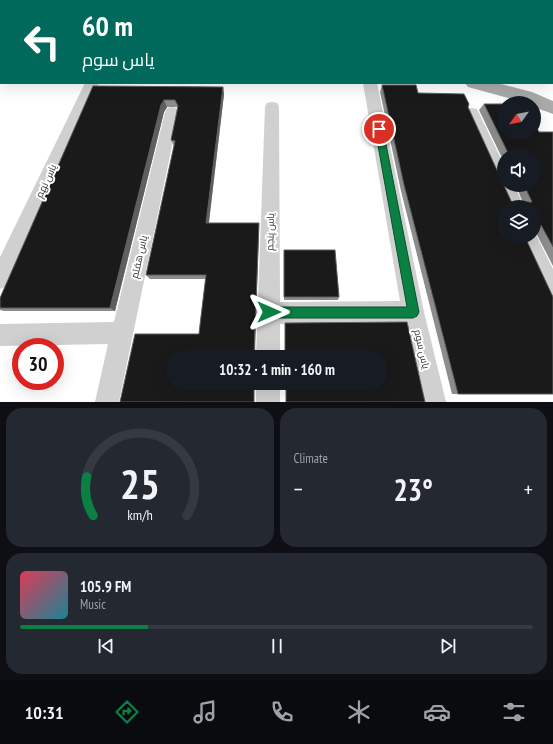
<!DOCTYPE html>
<meta charset="utf-8">
<style>
body{margin:0;font-family:"PT Sans Narrow",Cairo,sans-serif;background:#242831;color:#f1f3f6;height:100vh;display:flex;flex-direction:column;font-size:15px;white-space:nowrap}
*{box-sizing:border-box;margin:0}
p{font-size:13px;color:#9ea1a6}
.icon{flex:none;width:22px;height:22px;fill:none;stroke:currentColor;stroke-width:2;stroke-linecap:round;stroke-linejoin:round}
.map{position:relative;height:402px;overflow:hidden}
.sheet{display:flex;flex-direction:column;gap:6px;padding:6px;background:#0d0f14;flex:1}
.sheet>*{flex:none}
.top-card{position:absolute;left:0px;top:0px;width:553px;height:84px;box-shadow:0 4px 16px #0002;background:#00695c;color:#fff;overflow:hidden}
.needle{width:26px;rotate:237deg}
.tools{position:absolute;left:497px;top:96px;display:grid;gap:8px}
.tools a{display:grid;place-items:center;width:44px;height:44px;border-radius:50%;background:#171b24;box-shadow:0 4px 16px #0002;font-size:20px}
.speed{position:absolute;left:12px;top:338px;display:flex;gap:8px;font-size:20px;font-weight:700;text-align:center}
.speed>*{display:grid;place-content:center;width:52px;height:52px;border-radius:50%;background:#171b24;box-shadow:0 4px 16px #0002;line-height:1}
.speed .limit{border:6px solid #d22;background:#fff;color:#111}
.pin{position:absolute;display:grid;place-items:center;width:34px;height:34px;color:#fff;margin:-17px;border:2px solid #fff;border-radius:50%;box-shadow:0 1px 4px #0007}
.me{position:absolute;width:44px;margin:-22px;rotate:90deg;stroke-linejoin:round;filter:drop-shadow(0 0 3px #0008)}
.turn{display:flex;align-items:center;gap:14px;height:84px;padding:0 16px;font-size:18px}
.turn .icon{width:52px;height:52px;stroke-width:2.5}
.turn b{display:block;font-size:28px;line-height:34px}
.big{font-size:30px;font-weight:700;line-height:1.1}
.sheet .widget{flex:1;display:flex;flex-direction:column;justify-content:center;gap:6px;min-width:0;padding:0 14px;border-radius:16px;background:#242831}
.sheet .dial{align-items:center;gap:0}
.dial svg{height:104px;overflow:visible;fill:none;stroke:#363941;stroke-width:7;stroke-linecap:round;text-anchor:middle}
.dial text{fill:#f1f3f6;stroke:none}
.song{display:flex;align-items:center;gap:12px}
.cover{width:48px;height:48px;border-radius:6px;background:linear-gradient(135deg,hsl(350 70% 55%),hsl(190 70% 35%))}
.played{height:4px;border-radius:2px;background:linear-gradient(90deg,#0b8043 25%,#363941 25%)}
.keys{display:flex;justify-content:space-around;direction:ltr}
.heat{display:flex;justify-content:space-between;align-items:center;font-size:22px;direction:ltr}
.sheet .tiles{flex:1;display:grid;gap:6px;grid-template-columns:1fr 1fr}
.widget:last-child{grid-column:span 2}
.trip{position:absolute;left:166px;top:350px;width:222px;height:40px;border-radius:20px;background:#171b24;box-shadow:0 4px 16px #0002;font-weight:700;line-height:40px;text-align:center}
.tab-bar{display:flex;height:64px;justify-content:space-around;align-items:center;background:#090b0e;color:#9ea1a6}
.tab-bar .icon{width:28px;height:28px}
.tab-bar .current{color:#0b8043}
.tab-bar b{font-size:18px;color:#f1f3f6}
.map>svg:first-child{display:block}
</style>
<div class="map">
<svg width="553" height="402" viewBox="0 0 553 402">
<rect width="100%" height="100%" fill="#fff"/>
<g fill="none" stroke-linecap="round" stroke-linejoin="round">
<path fill="#d0d0d0" fill-rule="evenodd" d="M127 0H139V1H127Z
M228 0H240V1H228Z
M339 0H351V1H339Z
M424 0H436L437 1H425Z
M505 0H517L518 1H506Z
M534 0H546L547 1H535Z
M552 11H553V18H552Z
M0 26H1V34H0Z
M552 44H553V52H552Z
M85 83H99L7 286 0 289V257Z
M363 83H377L424 312 446 402H422L404 323 280 324V357H256L265 107 267 103 272 102 277 103 279 107 280 302 400 301Z
M172 107 177 108 179 112 119 402H95L108 344 0 346V324L114 322 165 112 167 108Z
M472 108 477 109 479 113 504 165V185H514L524 207H506L465 113 467 109Z
M534 231 553 269V302L546 299 518 237H534Z
M256 383H280V402H256Z"/>
<path fill="#ababab" fill-rule="evenodd" d="M0 44H1V54H0Z
M465 83H497L532 92 553 101V114L534 107V103H526L468 87Z"/>
</g>
<path fill="#8c8c8c" d="M382 85 418 93 468 107 512 203H523L516 185H534V155H504V162L479 110 484 104 539 132H553V266L536 233 534 234V207H504L553 297V394H452L401 191 380 92Z
M93 86 223 87 224 94 209 223H259V228L255 356 254 383 199 334 200 325 206 279H150L146 275 174 146 171 140 178 108 177 107H167L164 112 115 311H4L0 310V298Z
M284 250 339 297 338 300H284Z"/>
<path fill="#5f5f5f" d="M223 87 224 94 208 228 206 223Z
M164 100 167 107 164 112 115 311 110 308 161 105Z
M259 223V228L254 357V355Z"/>
<path fill="#1a1a1a" stroke="#5f5f5f" d="M382 85H416L418 93 464 94 469 104 468 107 512 203 532 202 524 185H534V155H509L484 104H504V133H534V123L539 132H553V247L541 225 539 231H534V207H504V237H525L553 297V394H458L404 185Z
M93 86 223 87 206 223H259L254 355 258 357H173V383H254V402H120L135 334H199L200 325 206 275H146L175 141 171 140 178 106 175 100H164L161 105 110 308H0V298Z
M284 250H335L339 297H284Z
M407 322 425 402H286V383H381V357H285V323Z"/>
<path fill="#0b8043" stroke="#07532c" d="M379 126 383 129 419 312 417 316 413 318H269L265 316 263 312 265 309 269 307H407L375 129Z"/>
<g text-anchor="middle" dominant-baseline="central" stroke-width="4" stroke-linejoin="round" paint-order="stroke">
<g font-size="10" fill="#333" stroke="#fff">
<text transform="translate(46 181) rotate(-65)">یاس نهم</text>
<text transform="translate(270 232) rotate(-89)">یاس پنجم</text>
<text transform="translate(139 257) rotate(-77)">یاس هفتم</text>
<text transform="translate(422 349) rotate(77)">یاس سوم</text>
</g>
</g>
</svg>
<div class="tools">
<a><svg class="needle" viewBox="-14 -14 28 28"><path d="M0-13l5 13h-10z" fill="#e53935"/><path d="M0 13l5-13h-10z" fill="#9ea1a6"/></svg></a>
<a><svg class="icon" aria-label="sound" viewBox="0 0 24 24"><path d="M4 9h4l5-4v14l-5-4H4zM17 9q2 3 0 6"/></svg></a>
<a><svg class="icon" aria-label="layers" viewBox="0 0 24 24"><path d="M12 4l9 5-9 5-9-5zM3 14l9 5 9-5"/></svg></a>
</div>
<div class="speed"><div class="limit">30</div></div>
<div class="pin" style="left:379px;top:129px;background:#d93025"><svg class="icon" aria-label="arrive" viewBox="0 0 24 24"><path d="M6 21V4h12l-3 4 3 4H6"/></svg></div>
<svg class="me" style="left:269px;top:312px" viewBox="-20 -20 40 40"><path d="M0-17L14 15 0 8-14 15z" fill="#0b8043" stroke="#fff" stroke-width="4"/></svg>
<div class="trip">10:32 · 1 min · 160 m</div>
<div class="top-card">
<div class="turn"><svg class="icon" aria-label="left" viewBox="0 0 24 24"><path d="M17 20v-9H6M10 6l-5 5 5 5"/></svg><div><b>60 m</b>یاس سوم</div></div>
</div>
</div>
<section class="sheet">
<div class="tiles">
<div class="widget dial"><svg viewBox="0 0 100 80">
<path d="M14 69A42 42 0 1 1 86 69"/>
<path d="M14 69A42 42 0 0 1 9 39" stroke="#0b8043"/>
<text x="50" y="56" font-size="32" font-weight="700">25</text>
<text x="50" y="72" font-size="11">km/h</text>
</svg></div>
<div class="widget"><p>Climate</p>
<div class="heat"><a>−</a><b class="big">23°</b><a>+</a></div>
</div>
<div class="widget">
<div class="song"><i class="cover"></i><div><b>105.9 FM</b><p>Music</p></div></div>
<div class="played"></div>
<div class="keys"><svg class="icon" aria-label="previous" viewBox="0 0 24 24"><path d="M18 5L8 12l10 7zM5 5v14"/></svg><svg class="icon" aria-label="pause" viewBox="0 0 24 24"><path d="M8 5v14M16 5v14"/></svg><svg class="icon" aria-label="next" viewBox="0 0 24 24"><path d="M6 5l10 7-10 7zM19 5v14"/></svg></div>
</div>
</div>
</section>
<nav class="tab-bar">
<b>10:31</b>
<svg class="icon current" aria-label="directions" viewBox="0 0 24 24"><path d="M12 3l9 9-9 9-9-9zM9 14v-3h6M13 9l2 2-2 2"/></svg>
<svg class="icon" aria-label="music" viewBox="0 0 24 24"><path d="M9 18V5l10-2v13"/><circle cx="6" cy="18" r="3"/><circle cx="16" cy="16" r="3"/></svg>
<svg class="icon" aria-label="phone" viewBox="0 0 24 24"><path d="M5 4h4l2 5-3 2q2 4 5 5l2-3 5 2v4C11 20 4 13 5 4z"/></svg>
<svg class="icon" aria-label="climate" viewBox="0 0 24 24"><path d="M12 3v18M4 7l16 10M4 17L20 7"/></svg>
<svg class="icon" aria-label="car" viewBox="0 0 24 24"><path d="M5 17H2v-5l4-1 3-4h7l3 4 3 1v5h-3M9 17h6M6 11h13"/><circle cx="7" cy="17" r="2"/><circle cx="17" cy="17" r="2"/></svg>
<svg class="icon" aria-label="filters" viewBox="0 0 24 24"><path d="M4 7h16M4 17h16"/><circle cx="9" cy="7" r="2"/><circle cx="15" cy="17" r="2"/></svg>
</nav>
